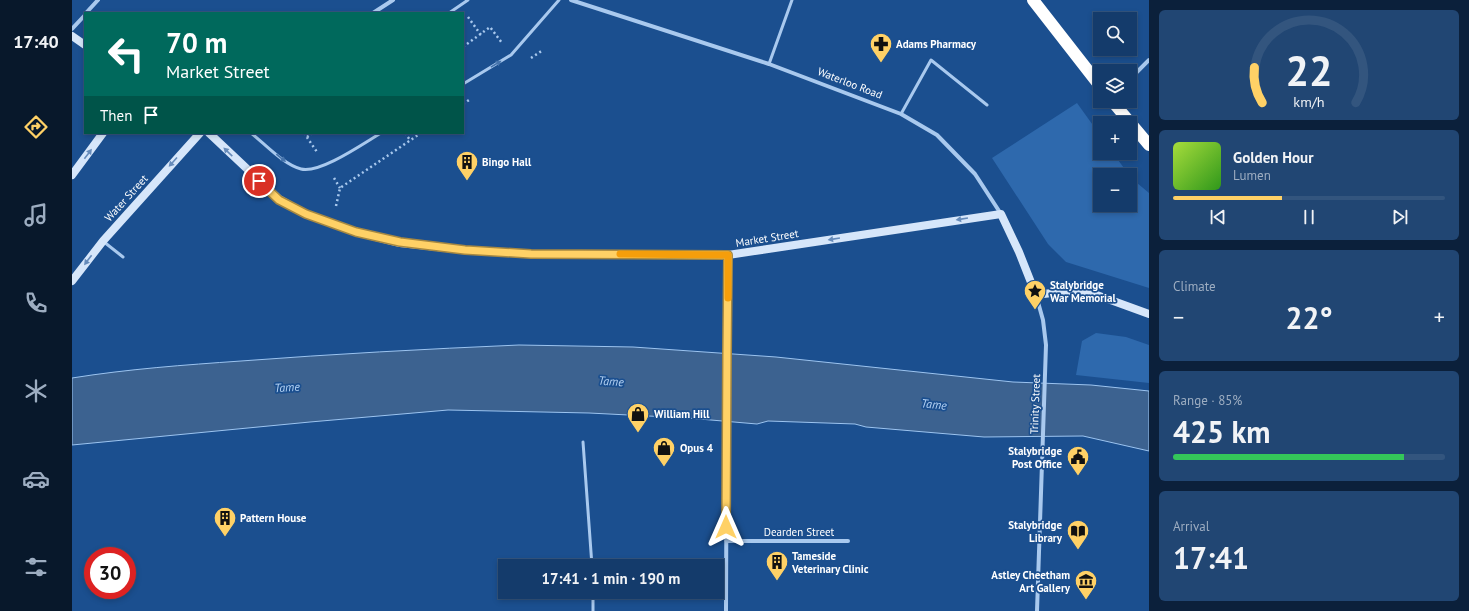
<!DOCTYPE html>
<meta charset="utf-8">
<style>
body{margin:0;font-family:"PT Sans",sans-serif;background:#214673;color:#f1f3f6;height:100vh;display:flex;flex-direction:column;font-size:15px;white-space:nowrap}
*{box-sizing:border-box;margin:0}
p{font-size:13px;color:#9dadc1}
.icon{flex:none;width:22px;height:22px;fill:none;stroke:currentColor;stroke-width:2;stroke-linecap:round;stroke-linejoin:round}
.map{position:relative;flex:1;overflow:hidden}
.sheet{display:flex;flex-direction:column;gap:10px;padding:10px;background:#0b203b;width:320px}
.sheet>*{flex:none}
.hud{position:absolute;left:12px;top:12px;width:380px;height:122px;border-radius:0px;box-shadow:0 2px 6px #0003,0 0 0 1px #33557e;background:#00695c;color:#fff;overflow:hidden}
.fabs{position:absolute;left:1021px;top:12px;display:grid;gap:8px}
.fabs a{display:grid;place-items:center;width:44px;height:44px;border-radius:0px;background:#143b6b;box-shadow:0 2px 6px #0003,0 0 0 1px #33557e;font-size:20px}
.speed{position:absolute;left:12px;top:547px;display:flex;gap:8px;font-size:20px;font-weight:700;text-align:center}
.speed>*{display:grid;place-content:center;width:52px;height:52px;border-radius:50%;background:#143b6b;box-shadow:0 2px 6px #0003,0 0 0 1px #33557e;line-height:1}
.speed .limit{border:6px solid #d22;background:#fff;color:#111}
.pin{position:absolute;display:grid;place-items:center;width:34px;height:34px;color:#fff;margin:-17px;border:2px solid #fff;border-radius:50%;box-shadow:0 1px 4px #0007}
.me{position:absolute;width:44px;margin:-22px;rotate:0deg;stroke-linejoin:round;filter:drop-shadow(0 0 3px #0008)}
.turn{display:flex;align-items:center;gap:14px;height:84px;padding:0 16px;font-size:18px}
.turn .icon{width:52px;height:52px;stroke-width:2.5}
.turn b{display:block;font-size:28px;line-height:34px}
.then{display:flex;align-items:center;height:38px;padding:0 16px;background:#0003;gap:8px;font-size:15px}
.big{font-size:30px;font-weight:800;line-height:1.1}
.sheet .tile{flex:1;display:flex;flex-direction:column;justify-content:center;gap:6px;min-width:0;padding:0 14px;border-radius:6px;background:#214673}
.sheet .dial{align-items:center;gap:0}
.dial svg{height:104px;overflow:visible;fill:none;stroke:#33557e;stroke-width:7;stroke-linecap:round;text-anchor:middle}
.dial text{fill:#f1f3f6;stroke:none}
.song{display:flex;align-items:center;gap:12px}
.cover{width:48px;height:48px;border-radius:6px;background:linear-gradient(135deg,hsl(80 70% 55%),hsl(110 70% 35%))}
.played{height:4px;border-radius:2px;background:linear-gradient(90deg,#ffd166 40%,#33557e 40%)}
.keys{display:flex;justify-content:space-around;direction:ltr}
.heat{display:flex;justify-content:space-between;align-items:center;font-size:22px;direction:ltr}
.charge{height:6px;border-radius:3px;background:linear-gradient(90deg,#34c759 85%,#33557e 0)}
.trip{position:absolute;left:426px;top:559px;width:226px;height:40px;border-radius:0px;background:#143b6b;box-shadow:0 2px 6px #0003,0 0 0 1px #33557e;font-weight:800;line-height:40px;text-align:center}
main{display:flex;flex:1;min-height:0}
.tab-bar{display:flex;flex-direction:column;width:72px;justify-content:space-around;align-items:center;background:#08182b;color:#9dadc1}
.tab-bar .icon{width:28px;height:28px}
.tab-bar .current{color:#ffd166}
.tab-bar b{font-size:18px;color:#f1f3f6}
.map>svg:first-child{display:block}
</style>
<main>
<nav class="tab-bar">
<b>17:40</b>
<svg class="icon current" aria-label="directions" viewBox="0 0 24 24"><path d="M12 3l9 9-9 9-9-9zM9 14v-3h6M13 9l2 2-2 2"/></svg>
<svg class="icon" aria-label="music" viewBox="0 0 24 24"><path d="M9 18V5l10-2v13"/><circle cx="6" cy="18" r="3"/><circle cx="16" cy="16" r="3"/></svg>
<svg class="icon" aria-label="phone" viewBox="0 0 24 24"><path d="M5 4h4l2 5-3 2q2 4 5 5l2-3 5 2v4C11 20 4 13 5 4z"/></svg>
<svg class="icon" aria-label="climate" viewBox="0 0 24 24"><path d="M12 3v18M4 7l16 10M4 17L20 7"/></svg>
<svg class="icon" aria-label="car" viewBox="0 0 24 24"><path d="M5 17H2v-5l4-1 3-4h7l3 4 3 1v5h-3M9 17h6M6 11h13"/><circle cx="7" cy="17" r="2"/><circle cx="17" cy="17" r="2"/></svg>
<svg class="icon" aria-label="filters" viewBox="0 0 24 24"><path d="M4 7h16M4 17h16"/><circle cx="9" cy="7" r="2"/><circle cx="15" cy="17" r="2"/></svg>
</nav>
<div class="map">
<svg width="1077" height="611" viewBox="0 0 1077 611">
<rect width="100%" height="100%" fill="#1b4f8f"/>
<path fill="#2e69ad" d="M1005 103 1028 135V153H1041L1057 175H1028V205H1058V177L1077 193V288L994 262 976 244 920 158Z
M1024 333 1054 337 1077 345V383L1004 375 1010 341Z"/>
<path fill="#3c6290" stroke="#9cc4f0" d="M447 345 561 347 704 357 941 382 1019 385 1077 391V451L1011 436 912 437 794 427 783 424 696 421 685 424 616 418 517 413 376 410 238 422 0 445V378C56 369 112 365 169 361 261 354 354 349 447 345Z"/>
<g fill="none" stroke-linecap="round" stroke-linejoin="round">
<path stroke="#a9c9ee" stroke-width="2.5" stroke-dasharray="2 3" stroke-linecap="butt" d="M396 17 409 35
M391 47 418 27 430 43
M459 58 471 50
M391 104 397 100
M232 133 245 152
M333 133 338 140
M235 137 241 133
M262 178 268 188
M264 206 268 188 349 133"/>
<path stroke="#a9c9ee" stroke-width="3" d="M377 13 396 0
M697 64 720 0
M391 84 439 55 487 0
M829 114 859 60 915 105
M179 133C193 144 212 165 229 169 248 174 292 143 309 133
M32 242 51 257
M511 442 520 566
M521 611V592"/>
<path stroke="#a9c9ee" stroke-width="4" d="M499 0 697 64 829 114 865 135 903 174 929 214
M14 13 26 0
M301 13 321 0
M0 29 13 15
M1058 79 1077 60
M964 295 971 320 974 345 965 611
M654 541H776
M654 611 655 353 656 255"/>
<path stroke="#d6e6fa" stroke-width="8" d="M0 36 13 45
M137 133 207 199 233 214 284 232 328 243 393 250 459 254 656 255 929 214 947 252 964 295 995 291 1022 294 1077 314
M0 175 31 133
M0 281 31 241 128 133"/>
<path stroke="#fff" stroke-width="12" d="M961 0 1028 86
M1040 101 1077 145"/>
</g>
<defs><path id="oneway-solid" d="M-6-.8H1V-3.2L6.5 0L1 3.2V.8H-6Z"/></defs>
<g fill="#4674ac">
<use href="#oneway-solid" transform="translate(424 64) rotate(-31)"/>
<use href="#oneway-solid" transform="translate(209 158) rotate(39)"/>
</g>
<g fill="#668bba">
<use href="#oneway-solid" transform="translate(156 152) rotate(-136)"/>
<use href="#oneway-solid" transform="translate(16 154) rotate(-53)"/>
<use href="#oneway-solid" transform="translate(101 162) rotate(132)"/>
<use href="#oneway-solid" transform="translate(890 219) rotate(171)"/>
<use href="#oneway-solid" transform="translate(762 239) rotate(171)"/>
<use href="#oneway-solid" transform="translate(16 260) rotate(127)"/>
</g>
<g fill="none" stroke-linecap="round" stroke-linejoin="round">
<g stroke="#a68842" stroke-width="10">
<path id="route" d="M187 181 207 200 234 214 284 232 328 242 393 250 459 254 656 255 655 353 654 527"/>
</g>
<use href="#route" stroke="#ffd166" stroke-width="7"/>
<path stroke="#f59e0b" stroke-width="7" d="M548 254 656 255V298"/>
</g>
<defs>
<g id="pharmacy-pin" transform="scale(1.15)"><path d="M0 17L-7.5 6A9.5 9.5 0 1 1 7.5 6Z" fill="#ffd166" stroke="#1b4f8f"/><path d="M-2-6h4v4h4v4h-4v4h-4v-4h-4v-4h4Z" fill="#111"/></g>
<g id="building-pin" transform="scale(1.15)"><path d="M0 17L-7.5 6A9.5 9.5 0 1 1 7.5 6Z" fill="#ffd166" stroke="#1b4f8f"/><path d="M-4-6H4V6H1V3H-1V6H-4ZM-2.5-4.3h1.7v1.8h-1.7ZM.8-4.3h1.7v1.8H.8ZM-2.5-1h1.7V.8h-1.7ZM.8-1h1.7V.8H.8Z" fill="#111"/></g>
<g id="sight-pin" transform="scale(1.15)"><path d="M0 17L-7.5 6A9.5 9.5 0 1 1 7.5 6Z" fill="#ffd166" stroke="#1b4f8f"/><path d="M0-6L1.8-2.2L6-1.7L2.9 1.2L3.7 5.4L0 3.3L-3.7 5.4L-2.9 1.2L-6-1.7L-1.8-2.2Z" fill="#111"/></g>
<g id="shop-pin" transform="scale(1.15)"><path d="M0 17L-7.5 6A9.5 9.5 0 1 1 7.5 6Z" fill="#ffd166" stroke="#1b4f8f"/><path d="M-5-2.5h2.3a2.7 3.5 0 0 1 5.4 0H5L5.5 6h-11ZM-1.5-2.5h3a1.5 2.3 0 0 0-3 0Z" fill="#111"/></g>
<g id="civic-pin" transform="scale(1.15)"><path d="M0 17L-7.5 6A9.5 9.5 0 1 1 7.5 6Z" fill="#ffd166" stroke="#1b4f8f"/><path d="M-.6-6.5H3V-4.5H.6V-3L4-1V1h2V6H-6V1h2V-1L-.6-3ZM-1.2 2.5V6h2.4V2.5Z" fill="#111"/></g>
<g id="library-pin" transform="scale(1.15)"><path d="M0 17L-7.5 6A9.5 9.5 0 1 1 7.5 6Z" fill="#ffd166" stroke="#1b4f8f"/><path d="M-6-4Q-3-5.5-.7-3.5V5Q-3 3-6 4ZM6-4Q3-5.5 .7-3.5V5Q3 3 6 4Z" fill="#111"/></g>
<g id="museum-pin" transform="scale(1.15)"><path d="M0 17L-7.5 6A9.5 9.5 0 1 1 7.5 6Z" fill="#ffd166" stroke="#1b4f8f"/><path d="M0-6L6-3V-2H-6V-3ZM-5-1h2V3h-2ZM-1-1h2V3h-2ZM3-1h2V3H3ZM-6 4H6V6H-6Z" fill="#111"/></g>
</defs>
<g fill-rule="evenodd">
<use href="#pharmacy-pin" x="809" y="44"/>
<use href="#building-pin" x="395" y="162"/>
<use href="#sight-pin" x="963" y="291"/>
<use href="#shop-pin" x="566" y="414"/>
<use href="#shop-pin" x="592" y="448"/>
<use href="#civic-pin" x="1006" y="457"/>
<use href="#building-pin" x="153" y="518"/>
<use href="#library-pin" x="1006" y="531"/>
<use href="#building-pin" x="705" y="562"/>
<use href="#museum-pin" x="1014" y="581"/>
</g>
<g text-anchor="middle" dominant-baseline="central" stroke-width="3.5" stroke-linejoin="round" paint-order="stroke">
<g font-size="11" font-weight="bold" fill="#fff" stroke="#1b4f8f" text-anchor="start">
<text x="824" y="44">Adams Pharmacy</text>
<text x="410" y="162">Bingo Hall</text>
<text x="978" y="285">Stalybridge<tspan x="978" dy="13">War Memorial</tspan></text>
<text x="582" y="414">William Hill</text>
<text x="608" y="448">Opus 4</text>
<text x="990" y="451" text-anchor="end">Stalybridge<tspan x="990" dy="13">Post Office</tspan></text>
<text x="168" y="518">Pattern House</text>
<text x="990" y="525" text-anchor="end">Stalybridge<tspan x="990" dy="13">Library</tspan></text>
<text x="720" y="556">Tameside<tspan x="720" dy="13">Veterinary Clinic</tspan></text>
<text x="998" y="575" text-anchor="end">Astley Cheetham<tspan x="998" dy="13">Art Gallery</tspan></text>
</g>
<g font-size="11" fill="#fff" stroke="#1b4f8f">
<text transform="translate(778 83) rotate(21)">Waterloo Road</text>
<text transform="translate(54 198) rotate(-48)">Water Street</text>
<text transform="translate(695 238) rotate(-9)">Market Street</text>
<text transform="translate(963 404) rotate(-88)">Trinity Street</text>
<text x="727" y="532">Dearden Street</text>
</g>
<g font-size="12" font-style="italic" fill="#b5d3f5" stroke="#1b4f8f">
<text transform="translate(539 381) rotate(4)">Tame</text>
<text transform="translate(215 387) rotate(-3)">Tame</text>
<text transform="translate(862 404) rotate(6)">Tame</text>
</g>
</g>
</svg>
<div class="fabs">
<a><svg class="icon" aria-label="search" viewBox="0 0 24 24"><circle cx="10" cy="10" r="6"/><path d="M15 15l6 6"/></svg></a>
<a><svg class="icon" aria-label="layers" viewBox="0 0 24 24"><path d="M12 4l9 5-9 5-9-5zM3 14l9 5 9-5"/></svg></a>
<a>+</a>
<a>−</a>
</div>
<div class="speed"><div class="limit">30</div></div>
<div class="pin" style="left:187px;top:181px;background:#d93025"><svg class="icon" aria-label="arrive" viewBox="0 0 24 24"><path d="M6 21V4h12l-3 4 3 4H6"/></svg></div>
<svg class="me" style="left:654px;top:527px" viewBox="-20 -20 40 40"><path d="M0-17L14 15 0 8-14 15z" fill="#ffd166" stroke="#fff" stroke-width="4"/></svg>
<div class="trip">17:41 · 1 min · 190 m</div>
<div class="hud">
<div class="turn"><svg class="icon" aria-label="left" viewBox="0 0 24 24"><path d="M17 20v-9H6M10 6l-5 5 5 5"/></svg><div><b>70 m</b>Market Street</div></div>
<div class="then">Then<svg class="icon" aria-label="arrive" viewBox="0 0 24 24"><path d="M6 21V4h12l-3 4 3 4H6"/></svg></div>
</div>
</div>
<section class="sheet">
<div class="tile dial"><svg viewBox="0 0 100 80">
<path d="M14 69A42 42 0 1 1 86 69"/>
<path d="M14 69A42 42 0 0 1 8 42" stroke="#ffd166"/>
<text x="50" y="56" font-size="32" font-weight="700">22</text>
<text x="50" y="72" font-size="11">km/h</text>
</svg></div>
<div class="tile">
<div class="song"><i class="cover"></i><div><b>Golden Hour</b><p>Lumen</p></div></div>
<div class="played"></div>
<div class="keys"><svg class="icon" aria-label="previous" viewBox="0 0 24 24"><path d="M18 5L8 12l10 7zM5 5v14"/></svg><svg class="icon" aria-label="pause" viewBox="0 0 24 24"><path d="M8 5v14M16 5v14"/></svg><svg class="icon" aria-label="next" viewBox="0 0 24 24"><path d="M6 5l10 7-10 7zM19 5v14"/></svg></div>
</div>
<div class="tile"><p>Climate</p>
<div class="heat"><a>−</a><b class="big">22°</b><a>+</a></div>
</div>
<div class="tile"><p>Range · 85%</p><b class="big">425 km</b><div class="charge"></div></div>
<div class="tile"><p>Arrival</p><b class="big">17:41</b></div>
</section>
</main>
